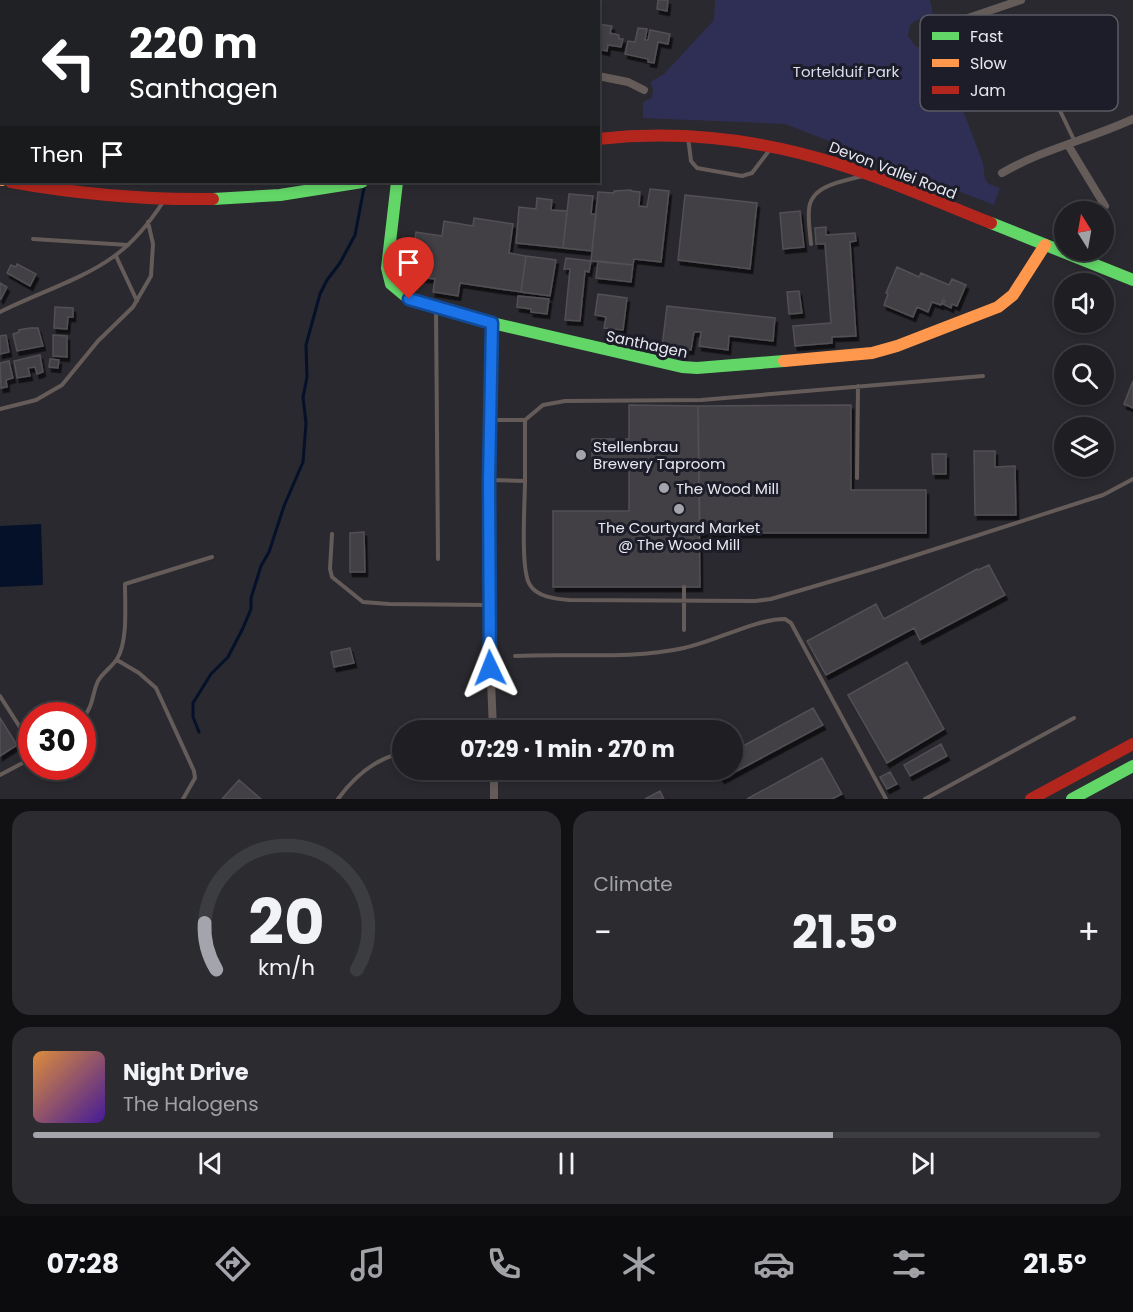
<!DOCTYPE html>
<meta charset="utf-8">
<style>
body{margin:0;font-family:Poppins,sans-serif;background:#2c2c30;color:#f1f3f6;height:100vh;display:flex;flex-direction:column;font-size:22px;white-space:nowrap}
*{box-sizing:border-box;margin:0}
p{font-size:20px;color:#a1a2a6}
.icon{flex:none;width:33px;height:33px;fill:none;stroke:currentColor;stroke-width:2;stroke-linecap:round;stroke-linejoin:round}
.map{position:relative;height:799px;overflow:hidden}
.side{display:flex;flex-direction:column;gap:12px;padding:12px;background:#111113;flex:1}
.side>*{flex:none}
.top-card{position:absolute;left:0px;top:0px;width:600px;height:183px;box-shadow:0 3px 9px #0003,0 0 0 2px #3c3d41;background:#202124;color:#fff;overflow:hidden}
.needle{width:39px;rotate:349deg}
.controls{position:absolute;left:1054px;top:201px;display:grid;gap:12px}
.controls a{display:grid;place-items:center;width:60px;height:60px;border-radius:50%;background:#1f1f23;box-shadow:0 3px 9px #0003,0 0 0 2px #3c3d41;font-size:30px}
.speed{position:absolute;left:18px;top:702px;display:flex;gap:12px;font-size:30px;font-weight:700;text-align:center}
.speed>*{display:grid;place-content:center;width:78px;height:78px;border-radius:50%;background:#1f1f23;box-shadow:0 3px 9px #0003,0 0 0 2px #3c3d41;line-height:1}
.speed .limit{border:9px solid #d22;background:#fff;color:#111}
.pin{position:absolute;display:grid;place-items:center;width:51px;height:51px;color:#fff;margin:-62px -26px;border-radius:50% 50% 50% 0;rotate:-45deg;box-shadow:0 0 6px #0007}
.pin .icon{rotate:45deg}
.me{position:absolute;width:66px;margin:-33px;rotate:358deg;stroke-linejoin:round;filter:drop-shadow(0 0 4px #0008)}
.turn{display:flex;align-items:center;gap:21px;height:126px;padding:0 30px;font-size:27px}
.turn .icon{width:78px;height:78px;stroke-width:2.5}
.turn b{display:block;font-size:42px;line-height:51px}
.then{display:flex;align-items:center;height:57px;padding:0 30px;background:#0003;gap:12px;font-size:22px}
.big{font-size:45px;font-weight:700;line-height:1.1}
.side .card{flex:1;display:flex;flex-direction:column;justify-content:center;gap:9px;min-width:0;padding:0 21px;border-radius:18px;background:#2c2c30}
.side .dial{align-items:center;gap:0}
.dial svg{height:156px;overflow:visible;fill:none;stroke:#3c3d41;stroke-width:7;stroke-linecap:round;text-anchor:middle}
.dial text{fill:#f1f3f6;stroke:none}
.song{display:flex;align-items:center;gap:18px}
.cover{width:72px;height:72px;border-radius:9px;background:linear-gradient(135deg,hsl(30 70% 55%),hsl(260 70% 35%))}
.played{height:6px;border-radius:3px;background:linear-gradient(90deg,#a4a5ac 75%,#3c3d41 75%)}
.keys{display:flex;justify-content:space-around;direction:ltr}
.heat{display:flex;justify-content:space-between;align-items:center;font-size:33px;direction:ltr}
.side .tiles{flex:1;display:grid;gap:12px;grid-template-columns:1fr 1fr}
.card:last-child{grid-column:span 2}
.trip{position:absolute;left:392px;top:720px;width:351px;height:60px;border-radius:30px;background:#1f1f23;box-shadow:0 3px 9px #0003,0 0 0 2px #3c3d41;font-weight:700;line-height:60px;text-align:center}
.tab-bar{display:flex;height:96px;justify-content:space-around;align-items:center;background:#0c0c0e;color:#a1a2a6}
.tab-bar .icon{width:42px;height:42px}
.tab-bar .active{color:#a4a5ac}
.tab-bar b{font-size:27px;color:#f1f3f6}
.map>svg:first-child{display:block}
</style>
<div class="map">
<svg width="1133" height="799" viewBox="0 0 1133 799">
<defs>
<filter id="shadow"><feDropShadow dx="2.5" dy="4.5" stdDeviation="0" flood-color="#0009"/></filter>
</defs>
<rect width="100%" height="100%" fill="#29292f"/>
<path fill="#2f2f55" d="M715 0H930L933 15 917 20 910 25 908 36 916 47 946 48 961 105 983 163 985 179 989 184 1000 188 994 205 785 124 643 118V102L652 98 653 89 650 82 664 74 714 20Z"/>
<path fill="#041129" d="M41 524 43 585 0 587V526Z"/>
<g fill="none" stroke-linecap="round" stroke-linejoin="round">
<path stroke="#041129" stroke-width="3" d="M353 0V2
M199 732 193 717V703L211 674 228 657 243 628 251 609V598L261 566 269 552 284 506 303 462 306 423 303 397 307 377 306 345 320 294 327 280 340 263 355 235 364 188"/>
</g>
<path fill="#424145" stroke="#525054" stroke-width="1.5" filter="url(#shadow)" d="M454 0H489V2H454Z
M658 0H668L667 11 657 9Z
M598 24 612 26 610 33 619 35V39H623L621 47 608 45 607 51 598 49Z
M638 28 647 29 645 40H648L650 30 670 34 668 44 658 42 654 63 648 62V59L625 54 628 41 635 42Z
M650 189 669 191 661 262 634 259 633 265 591 261 598 192 614 193V191L631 190V191L640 192 639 206 647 207Z
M569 194 593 196 591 214H596L592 251 563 248Z
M685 195 757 203 750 269 678 260Z
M537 198 552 200 551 210 567 211 563 248 516 243 519 207 536 209Z
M800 211 804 247 783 249 780 213Z
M474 218 513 224 509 253 526 256 521 292 460 283 458 296 433 292 435 279 410 276 416 232 442 236 444 221 473 226Z
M826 227V235L855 233 856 241 850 242 856 336 832 337V343L795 346 793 326 831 323 825 244H816L815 228Z
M526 256 556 260 550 296 521 292Z
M566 258 591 261 589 272 585 271 580 321 565 320 570 269H564Z
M598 261 633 265 631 282 596 278Z
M17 264 36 274 30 286 7 273 11 265 16 267Z
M897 267 919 277 921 273 949 285 952 279 966 285 957 306 952 304 951 308 943 304 945 301 943 300 941 305 932 302 928 312 917 307 913 317 884 305 888 294 886 293Z
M0 283 7 287 1 299H0Z
M799 291 802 313 789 314 787 292Z
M598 294 627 298 623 330 604 328 606 317 595 315Z
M518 296 549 299 547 314 531 312V309L517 307Z
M667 306 775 318 773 341 729 336 728 350 699 346 701 332H694L691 350 662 347Z
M55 307 73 308V317H68L67 329 54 328Z
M30 328H38L43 346 17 351 13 334 19 332V330Z
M6 335 9 352 0 354V336Z
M53 335 67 336V357L53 356Z
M40 355 43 372 37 374 35 367 28 368 30 376 17 378 14 361Z
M50 359 59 360 58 368 49 367Z
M9 361 13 378 6 380 7 387 1 388 0 363Z
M1133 381V408L1124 404Z
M629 405 698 406 700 587H553V511H629V464H592V439H629Z
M851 405V490H926V533H700L698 406Z
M974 451H995V467L1015 466 1016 515H975Z
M932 454H946V474H933Z
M364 532 365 572H350V533Z
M989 565 1005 595 920 640 914 628 826 675 807 641 876 604 884 619 977 569 978 570Z
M350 648 354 663 334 667 331 652Z
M907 662 944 729 887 763 848 695Z
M813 708 823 725 722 779 717 770H732V752Z
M0 718 17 745 0 756Z
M941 744 947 756 910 776 904 765Z
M822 758 842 794 832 799H747Z
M890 772 897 784 887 789 880 777Z
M239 780 261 799H222Z
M660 791 664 799H645Z"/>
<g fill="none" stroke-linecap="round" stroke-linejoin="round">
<path stroke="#655c59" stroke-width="4" d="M1054 98 1075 142
M688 137 691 161 697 168 742 176 752 173 771 148
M33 239 128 245
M811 244C810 233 808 221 809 210 810 185 844 181 863 176
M116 256 137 301
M436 308 438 559
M0 312C35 294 83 279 113 257 133 243 150 222 163 202
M0 409 36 400 62 385 98 341 133 307 151 276 153 244 148 222
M490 420H525
M857 478 858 386
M489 480 525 481C525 501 520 571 530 585 537 597 556 599 569 600L755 601 771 599 873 569 1103 495 1133 479
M525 481V420L543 405 565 401 701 400 983 376
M332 534 330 569 332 577 363 602 389 604 488 605
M684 587V630
M515 656C571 653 629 660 684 648 714 642 755 619 785 619L791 623 886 799
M117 660 139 673 156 688 194 771 195 778 183 799
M0 696 32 746
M82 720C95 703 91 696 98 681 103 672 112 667 117 659 128 642 125 604 125 584L212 557
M0 775 32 758
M338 799C354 777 374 759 402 753
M925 799 1074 718"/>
<path stroke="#655c59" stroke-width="8" d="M428 0V2
M924 33 1021 0
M598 76 628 82 644 90
M1068 145 1105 206
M1002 173C1043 149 1090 139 1133 119
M492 323 488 605 493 730
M494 770V799"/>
<path stroke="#63d668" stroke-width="12" d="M397 182 387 268 391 284 409 299 492 323 682 367 697 368 784 361
M213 199 280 195 362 182
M991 223 1133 280
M1072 799 1133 766"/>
<path stroke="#ff974d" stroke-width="12" d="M0 179 2 180
M784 361 872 353 897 346 998 307 1013 295 1045 245"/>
<path stroke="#b3261e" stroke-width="12" d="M598 139C679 130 759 139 838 164 890 180 940 203 991 223
M11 182C78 194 145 200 213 199
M1031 799 1133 744"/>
</g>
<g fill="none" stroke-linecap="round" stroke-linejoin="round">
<g stroke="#114b97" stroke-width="15">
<path id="route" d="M409 299 492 323 489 480 490 668"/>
</g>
<use href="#route" stroke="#1a73e8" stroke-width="10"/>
</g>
<g fill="#a4a5ac" stroke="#1c1d28" stroke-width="2">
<circle cx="581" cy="455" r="6"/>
<circle cx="664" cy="488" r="6"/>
<circle cx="679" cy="509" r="6"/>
</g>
<g text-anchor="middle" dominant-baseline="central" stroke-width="6" stroke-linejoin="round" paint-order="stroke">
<g font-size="15" fill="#dadcef" stroke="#1c1d28">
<text x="846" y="71">Tortelduif Park</text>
</g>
<g font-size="15" fill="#e7e8f0" stroke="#1c1d28">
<text transform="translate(893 170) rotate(21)">Devon Vallei Road</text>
<text transform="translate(647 344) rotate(12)">Santhagen</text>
</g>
<g font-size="15" fill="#e7e8f0" stroke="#1c1d28" text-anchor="start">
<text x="593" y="446">Stellenbrau<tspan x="593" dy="17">Brewery Taproom</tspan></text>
<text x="676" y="488">The Wood Mill</text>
<text x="679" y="527" text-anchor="middle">The Courtyard Market<tspan x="679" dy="17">@ The Wood Mill</tspan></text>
</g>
</g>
<rect x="920" y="15" width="198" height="96" rx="9" fill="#1c1d28" stroke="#595a64" stroke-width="1.5"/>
<rect x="932" y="32" width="27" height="8" fill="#63d668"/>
<rect x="932" y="59" width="27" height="8" fill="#ff974d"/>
<rect x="932" y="86" width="27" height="8" fill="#b3261e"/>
<g font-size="16" fill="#e7e8f0">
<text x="970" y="42">Fast</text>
<text x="970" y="69">Slow</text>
<text x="970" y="96">Jam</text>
</g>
</svg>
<div class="controls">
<a><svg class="needle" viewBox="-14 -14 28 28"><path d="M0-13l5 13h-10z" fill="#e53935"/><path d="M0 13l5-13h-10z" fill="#a1a2a6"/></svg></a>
<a><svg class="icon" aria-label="sound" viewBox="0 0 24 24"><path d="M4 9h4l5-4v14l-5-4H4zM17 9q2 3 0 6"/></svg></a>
<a><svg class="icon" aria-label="search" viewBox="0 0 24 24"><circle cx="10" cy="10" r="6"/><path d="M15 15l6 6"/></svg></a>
<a><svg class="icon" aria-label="layers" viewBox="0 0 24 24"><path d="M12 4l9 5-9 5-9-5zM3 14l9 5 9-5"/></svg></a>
</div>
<div class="speed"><div class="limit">30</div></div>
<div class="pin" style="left:409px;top:299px;background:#d93025"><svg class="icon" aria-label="arrive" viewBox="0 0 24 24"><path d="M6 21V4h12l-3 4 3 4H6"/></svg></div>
<svg class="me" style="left:490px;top:668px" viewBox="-20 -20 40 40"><path d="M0-17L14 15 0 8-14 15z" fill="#1a73e8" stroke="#fff" stroke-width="4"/></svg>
<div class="trip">07:29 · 1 min · 270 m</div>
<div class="top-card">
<div class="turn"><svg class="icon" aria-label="left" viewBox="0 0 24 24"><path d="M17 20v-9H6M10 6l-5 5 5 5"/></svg><div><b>220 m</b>Santhagen</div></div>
<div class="then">Then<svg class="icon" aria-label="arrive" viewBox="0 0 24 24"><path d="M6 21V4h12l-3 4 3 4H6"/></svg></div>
</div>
</div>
<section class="side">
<div class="tiles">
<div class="card dial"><svg viewBox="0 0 100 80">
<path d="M14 69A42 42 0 1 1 86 69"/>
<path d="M14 69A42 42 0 0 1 8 45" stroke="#a4a5ac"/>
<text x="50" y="56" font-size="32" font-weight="700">20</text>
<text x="50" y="72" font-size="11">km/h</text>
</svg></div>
<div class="card"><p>Climate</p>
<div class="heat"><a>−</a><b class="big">21.5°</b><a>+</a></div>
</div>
<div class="card">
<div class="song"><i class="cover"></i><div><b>Night Drive</b><p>The Halogens</p></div></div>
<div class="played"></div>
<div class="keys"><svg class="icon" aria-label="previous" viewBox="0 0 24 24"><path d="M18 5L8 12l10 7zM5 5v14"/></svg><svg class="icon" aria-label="pause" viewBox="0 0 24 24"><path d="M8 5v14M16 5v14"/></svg><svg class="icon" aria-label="next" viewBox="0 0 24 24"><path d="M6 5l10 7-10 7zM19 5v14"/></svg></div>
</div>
</div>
</section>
<nav class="tab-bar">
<b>07:28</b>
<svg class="icon active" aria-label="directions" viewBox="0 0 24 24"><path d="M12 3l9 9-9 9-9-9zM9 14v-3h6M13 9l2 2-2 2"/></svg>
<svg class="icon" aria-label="music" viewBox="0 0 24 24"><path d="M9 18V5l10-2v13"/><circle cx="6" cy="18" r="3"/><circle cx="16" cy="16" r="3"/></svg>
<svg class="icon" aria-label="phone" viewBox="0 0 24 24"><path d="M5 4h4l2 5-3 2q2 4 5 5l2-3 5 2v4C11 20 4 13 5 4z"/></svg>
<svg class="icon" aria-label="climate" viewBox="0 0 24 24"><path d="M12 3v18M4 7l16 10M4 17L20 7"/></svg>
<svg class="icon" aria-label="car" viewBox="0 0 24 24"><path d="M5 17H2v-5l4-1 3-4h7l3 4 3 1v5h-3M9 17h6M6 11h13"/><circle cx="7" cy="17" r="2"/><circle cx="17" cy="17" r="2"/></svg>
<svg class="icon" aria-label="filters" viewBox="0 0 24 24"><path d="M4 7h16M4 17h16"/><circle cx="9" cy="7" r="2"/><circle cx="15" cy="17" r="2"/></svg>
<b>21.5°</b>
</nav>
